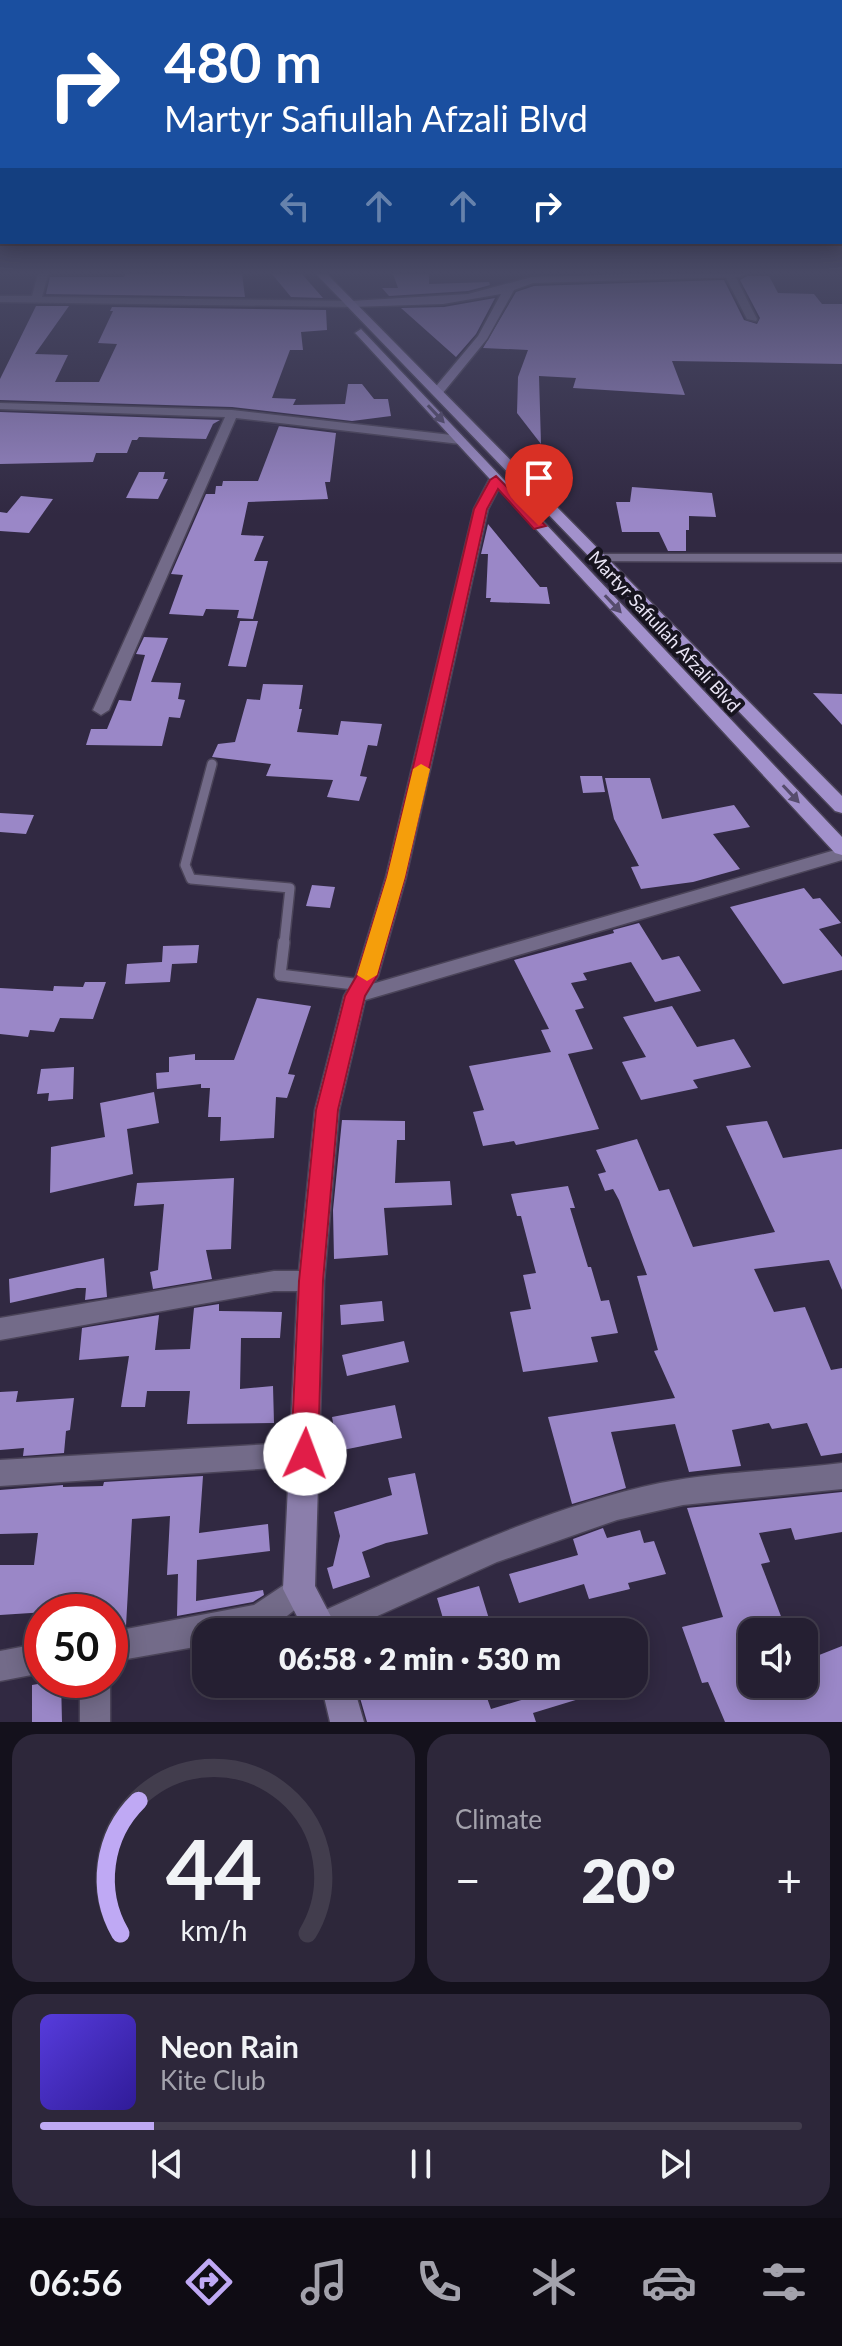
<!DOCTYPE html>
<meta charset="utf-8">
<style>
body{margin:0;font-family:Lato,sans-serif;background:#2d273a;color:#f1f3f6;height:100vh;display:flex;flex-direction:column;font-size:30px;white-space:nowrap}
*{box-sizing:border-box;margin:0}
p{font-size:26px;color:#a3a2ac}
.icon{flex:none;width:44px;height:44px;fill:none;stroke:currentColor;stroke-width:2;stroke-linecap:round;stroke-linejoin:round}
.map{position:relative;height:1722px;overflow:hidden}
.side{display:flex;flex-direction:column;gap:12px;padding:12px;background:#14111c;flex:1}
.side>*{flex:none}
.banner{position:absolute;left:0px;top:0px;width:842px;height:244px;box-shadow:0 4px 20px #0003,0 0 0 2px #423d4d;background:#1a4fa0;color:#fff;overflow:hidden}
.tools{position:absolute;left:738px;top:1618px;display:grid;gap:16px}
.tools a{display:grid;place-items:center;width:80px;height:80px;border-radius:16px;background:#251f32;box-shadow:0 4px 20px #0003,0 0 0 2px #423d4d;font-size:40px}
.speed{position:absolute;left:24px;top:1594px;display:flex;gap:16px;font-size:40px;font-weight:700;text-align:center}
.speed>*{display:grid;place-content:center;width:104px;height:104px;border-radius:50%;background:#251f32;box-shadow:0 4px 20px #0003,0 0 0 2px #423d4d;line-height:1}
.speed .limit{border:12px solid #d22;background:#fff;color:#111}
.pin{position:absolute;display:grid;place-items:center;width:68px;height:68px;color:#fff;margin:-82px -34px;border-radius:50% 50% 50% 0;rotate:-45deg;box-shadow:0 0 8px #0007}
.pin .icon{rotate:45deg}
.me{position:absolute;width:88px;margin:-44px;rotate:2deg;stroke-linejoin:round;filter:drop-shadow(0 0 6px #0008)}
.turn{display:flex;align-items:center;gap:28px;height:168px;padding:0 32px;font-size:36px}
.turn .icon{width:104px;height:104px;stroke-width:2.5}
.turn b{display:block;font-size:56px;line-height:68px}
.lanes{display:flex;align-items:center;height:76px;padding:0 32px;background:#0003;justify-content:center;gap:40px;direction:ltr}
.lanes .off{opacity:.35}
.big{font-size:60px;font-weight:800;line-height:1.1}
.side .tile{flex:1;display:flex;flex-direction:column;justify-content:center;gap:12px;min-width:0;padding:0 28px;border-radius:24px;background:#2d273a}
.side .dial{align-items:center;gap:0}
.dial svg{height:208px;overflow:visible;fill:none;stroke:#423d4d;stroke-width:7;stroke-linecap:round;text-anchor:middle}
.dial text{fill:#f1f3f6;stroke:none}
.song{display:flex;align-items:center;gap:24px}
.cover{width:96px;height:96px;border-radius:12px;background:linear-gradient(135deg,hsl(250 70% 55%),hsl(250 70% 35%))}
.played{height:8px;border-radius:4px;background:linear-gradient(90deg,#bfa9f4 15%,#423d4d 15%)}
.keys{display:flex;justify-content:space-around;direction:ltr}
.heat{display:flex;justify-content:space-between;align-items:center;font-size:44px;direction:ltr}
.side .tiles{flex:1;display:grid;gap:12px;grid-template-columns:1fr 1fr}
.tile:last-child{grid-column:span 2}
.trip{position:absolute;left:192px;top:1618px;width:456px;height:80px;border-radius:24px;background:#251f32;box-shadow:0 4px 20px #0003,0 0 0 2px #423d4d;font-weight:800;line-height:80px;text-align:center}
.dock{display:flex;height:128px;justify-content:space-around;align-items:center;background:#0f0c14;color:#a3a2ac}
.dock .icon{width:56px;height:56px}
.dock .selected{color:#bfa9f4}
.dock b{font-size:36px;color:#f1f3f6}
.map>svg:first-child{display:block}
</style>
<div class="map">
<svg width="842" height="1722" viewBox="0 0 842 1722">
<rect width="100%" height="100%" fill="#312942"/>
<path fill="#9a87c7" d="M125 274H242L245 297H254L46 294 50 277H124Z
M272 274H302L323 298 291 297Z
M393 274H429V284L489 282 490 285 468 291 389 296 382 288H398Z
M747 276H769L778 293 814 294 822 304H842V364L672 361 685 395 573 388 576 378 539 376 541 444 517 413 518 377 528 350 483 348 516 292 534 286 724 280 744 320 757 324 760 318 740 280Z
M495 298 476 334 456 357 401 308 444 307Z
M36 306H69L35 354 68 355 55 382H99L117 344 98 343 113 311H110L112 307 326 310 327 330 301 332 303 350H290L272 398 296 399 293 405 345 404 348 384H362L374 399H388L391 416 352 421 232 407 0 400V379Z
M0 412 220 420 213 424 206 439 139 437 137 440H132L127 453H96L93 462 0 464Z
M238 421 336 433 330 482H325L328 499 248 502 241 535 264 536 254 561H268L253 619 237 618 239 610 206 609 203 616 169 614 183 575 171 574 206 494H215L216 486H222L223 481H258L279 426Z
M139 472H165L163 479H168L158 499 126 498Z
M632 487 712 493 716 517 689 516V530H686V551H668L659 532H622L616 502H630Z
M21 496 53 499 29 533 0 531V512L7 513Z
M488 524 540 587H547L550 604 490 602 491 598H486L488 554H481Z
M240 621H258L246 667 228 666Z
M144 637 168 638 151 682 181 683 178 699 185 700 180 718 169 717 162 746 86 745 91 729H107L119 700 131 701 145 655 136 654Z
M263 684 303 685 299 709H302L297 732 338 735 341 721 382 724 377 746 368 745 360 776 367 777 359 801 327 797 333 780 266 776 271 764 212 757 218 744 235 742 247 699 260 700Z
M813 693 842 694V725Z
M580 776H602L605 792 583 793Z
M605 778H650L662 819 734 805 750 827 713 834 740 869 693 882 641 889 631 867 639 866 614 819Z
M0 813 34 815 26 834 0 832Z
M312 885 335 887 330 908 306 906Z
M804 888 813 899 820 898 841 923 819 929 842 957V970L783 984 730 907Z
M639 923 662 960 679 956 701 991 655 1002 631 962 583 973 587 980 571 983 584 1008 575 1010 593 1049 568 1054 599 1129 516 1145 514 1141 483 1146 473 1112 484 1110 469 1066 551 1052 541 1030 549 1029 514 960 614 933 613 930Z
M199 945 197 963 172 964 170 982 125 984 127 964 162 962 163 946Z
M85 982H106L93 1019 60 1018 54 1032 30 1030 28 1037 0 1034V988L53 991 54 986 83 987Z
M257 998 311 1006 288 1074 295 1075 287 1098 276 1097 274 1138 220 1141 221 1117H208L210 1088H201V1084L157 1089 156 1073 169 1072V1057L195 1054V1060H234Z
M672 1006 697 1047 734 1039 751 1067 693 1080 698 1088 641 1100 622 1062 646 1057 623 1017Z
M74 1067 73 1099 48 1101 49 1093 37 1094 41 1069Z
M154 1092 159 1123 127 1129 133 1174 50 1193 51 1147 105 1137 100 1103Z
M342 1120 405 1121V1140H397L395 1183 450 1181 452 1205 384 1208 388 1255 334 1259 333 1210Z
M767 1121 783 1158 842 1149V1290L829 1260 754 1269 774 1312 805 1307 831 1370 842 1368V1453L821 1456 807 1423 772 1429 769 1423 732 1430 741 1466 689 1472 675 1424 611 1432 626 1488 572 1504 548 1417 675 1398 654 1351 658 1350 637 1276 647 1275 619 1200 613 1189 605 1191 598 1174 606 1172 596 1150 637 1139 659 1191 669 1189 693 1247 775 1232 726 1126Z
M234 1178 231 1249 206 1250 212 1279 153 1289 150 1272 158 1270 164 1204 134 1206 137 1183Z
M568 1186 575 1208H570L588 1267H591L601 1301 609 1300 618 1333 591 1337 598 1362 523 1372 510 1312 531 1309 523 1275 536 1273 521 1216H517L511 1194Z
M104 1258 107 1297 85 1300 86 1288H77L10 1303 9 1279Z
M382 1301 384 1321 341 1325 340 1305Z
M219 1304V1311L282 1312 280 1338H241L240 1389 273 1386 274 1423 187 1424 190 1391H147L145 1407H121L129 1356 79 1360 82 1328 159 1315 155 1350 190 1349 194 1308Z
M404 1341 409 1362 347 1376 342 1355Z
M18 1391 16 1402 74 1398 70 1430 66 1431 64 1453 23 1456 24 1448 0 1450V1392Z
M395 1405 402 1438 338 1451 332 1417Z
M415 1473 428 1534 386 1543 362 1552 370 1577 333 1589 327 1568 333 1566 340 1536 334 1512 392 1495 388 1478Z
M203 1476 199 1533 268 1524 270 1551 197 1560 196 1601 263 1590 264 1595 253 1602 177 1616 178 1574 167 1575 170 1516 132 1519 126 1626 110 1629V1612L62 1611 0 1615V1565H34L38 1533 0 1534V1490L63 1485V1487L103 1486 104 1482Z
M842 1492V1532L795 1540 791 1528 759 1533 770 1562 761 1564 787 1632H752V1684H804V1661L842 1646V1722H725L708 1682 702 1683 682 1627 723 1617 687 1508Z
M603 1528 607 1538 640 1530 644 1543 654 1541 666 1574 628 1583 630 1589 589 1599 584 1584 519 1603 509 1574 578 1555 573 1539Z
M479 1586 493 1632H447L437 1598Z
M61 1680 62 1722H32V1685Z
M356 1684H482L491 1709 538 1695 534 1684H615V1688L533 1713 536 1722H367Z"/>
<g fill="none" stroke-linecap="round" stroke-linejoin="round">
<g stroke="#4b4459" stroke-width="12">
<path id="lane-far1" d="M212 764 185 865 191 879 290 888 284 944"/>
</g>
<g stroke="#4b4459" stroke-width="14">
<path id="lane" d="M284 942 280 975 362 985"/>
</g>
<g stroke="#4b4459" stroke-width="3">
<path id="street" d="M38 274H48L42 297 351 301 356 304 351 307 0 302V296H32Z
M724 274H734L757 319 756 321 747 319Z
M0 403 232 410 460 436 466 440 460 444 236 418 109 710 101 715 93 710 225 417 0 409Z
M600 554H842V562L595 561 593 558Z
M842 848V860L355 1003 348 1001 345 996 348 991Z
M274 1271H311L319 1274 323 1281 319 1288 311 1291H274L0 1340V1318Z
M305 1442 314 1445 318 1454 314 1463 305 1466 0 1486V1460Z
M842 1463V1489L683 1505 617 1520 497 1562 342 1632H310L308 1626 312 1616C425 1566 538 1509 660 1483 720 1471 782 1471 842 1463Z
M299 1575 309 1579 313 1589C308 1600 301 1605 292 1612 258 1639 247 1632 206 1632V1645L110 1662V1632L254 1605Z
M42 1643V1673L0 1681V1651Z
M80 1680H110V1722H80Z"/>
</g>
<g stroke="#4b4459" stroke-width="3">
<path id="secondary" d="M634 274H745L740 277 533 283 514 290 487 339 442 394 438 395 432 391 478 336 501 294 443 304 351 307 345 304 351 301 468 294 532 277Z
M496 476 503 480 488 509 406 877 378 976 366 996 339 1110 324 1281 315 1586 339 1632H305L283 1589 298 1281 315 1110 344 996 356 976 386 877 474 509 489 480Z
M321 1684H353L364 1722H330Z"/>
</g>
<g stroke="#4b4459" stroke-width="3">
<path id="primary" d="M316 274H327L842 796V813L835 811Z
M361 329 842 837V855L835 853 357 335 355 333Z"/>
</g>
<use href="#lane-far1" stroke="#736b89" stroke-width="9"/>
<use href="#lane" stroke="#736b89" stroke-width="11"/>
<use href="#street" fill="#736b89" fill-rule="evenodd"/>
<use href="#secondary" fill="#8b7eab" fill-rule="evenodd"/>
<use href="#primary" fill="#a291cc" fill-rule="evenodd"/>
</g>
<defs><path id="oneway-solid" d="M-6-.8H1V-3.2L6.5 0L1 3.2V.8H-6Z" transform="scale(2)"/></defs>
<g fill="#564c6d">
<use href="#oneway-solid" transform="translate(436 414) rotate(47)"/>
<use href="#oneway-solid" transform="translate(613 604) rotate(47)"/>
<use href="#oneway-solid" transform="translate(791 794) rotate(47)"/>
</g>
<linearGradient id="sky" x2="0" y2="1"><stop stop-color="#1b1724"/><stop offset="0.53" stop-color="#484965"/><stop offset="1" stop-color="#484965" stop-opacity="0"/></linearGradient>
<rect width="842" height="515" fill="url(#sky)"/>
<path fill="#e11d48" stroke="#92132f" stroke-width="2" d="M496 476 546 526 534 529 498 489 487 509 405 877 377 976 365 996 338 1110 323 1281 318 1454 314 1463 305 1467 295 1463 291 1454 299 1281 316 1110 345 996 357 975 387 877 474 509 490 480Z"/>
<path fill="#f59e0b" d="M421 764 430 769 405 877 377 975 367 981 357 975 387 877 413 769Z"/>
<g text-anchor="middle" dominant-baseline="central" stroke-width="8" stroke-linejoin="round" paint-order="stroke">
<g font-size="18" fill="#eae5f6" stroke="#17141f">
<text transform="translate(665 631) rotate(47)">Martyr Safiullah Afzali Blvd</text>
</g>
</g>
</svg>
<div class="tools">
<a><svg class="icon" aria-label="sound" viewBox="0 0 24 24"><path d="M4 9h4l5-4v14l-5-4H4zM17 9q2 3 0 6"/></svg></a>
</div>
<div class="speed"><div class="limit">50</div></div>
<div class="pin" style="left:539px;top:526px;background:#d93025"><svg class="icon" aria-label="arrive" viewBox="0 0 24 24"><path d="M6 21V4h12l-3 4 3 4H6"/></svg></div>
<svg class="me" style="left:305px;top:1454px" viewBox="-20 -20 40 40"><circle r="19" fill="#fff"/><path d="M0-13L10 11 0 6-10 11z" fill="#e11d48"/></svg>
<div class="trip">06:58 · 2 min · 530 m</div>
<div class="banner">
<div class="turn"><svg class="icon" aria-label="right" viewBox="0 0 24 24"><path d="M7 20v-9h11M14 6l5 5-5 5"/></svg><div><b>480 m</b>Martyr Safiullah Afzali Blvd</div></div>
<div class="lanes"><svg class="icon off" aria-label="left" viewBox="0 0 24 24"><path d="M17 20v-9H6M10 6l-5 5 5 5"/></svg><svg class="icon off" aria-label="ahead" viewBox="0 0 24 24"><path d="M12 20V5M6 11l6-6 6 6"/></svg><svg class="icon off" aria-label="ahead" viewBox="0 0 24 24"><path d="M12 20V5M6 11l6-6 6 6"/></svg><svg class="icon" aria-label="right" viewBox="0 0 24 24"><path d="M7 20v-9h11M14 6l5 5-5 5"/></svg></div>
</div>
</div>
<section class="side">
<div class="tiles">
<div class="tile dial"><svg viewBox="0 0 100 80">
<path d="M14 69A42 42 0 1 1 86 69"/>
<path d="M14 69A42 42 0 0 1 21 18" stroke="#bfa9f4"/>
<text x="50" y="56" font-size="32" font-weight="700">44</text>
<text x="50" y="72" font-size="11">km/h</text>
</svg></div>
<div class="tile"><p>Climate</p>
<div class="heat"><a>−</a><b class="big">20°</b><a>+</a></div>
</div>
<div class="tile">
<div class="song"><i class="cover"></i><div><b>Neon Rain</b><p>Kite Club</p></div></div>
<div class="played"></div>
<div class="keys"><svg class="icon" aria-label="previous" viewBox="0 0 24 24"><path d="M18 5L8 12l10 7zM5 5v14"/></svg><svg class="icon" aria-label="pause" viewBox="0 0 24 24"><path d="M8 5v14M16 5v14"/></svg><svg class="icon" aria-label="next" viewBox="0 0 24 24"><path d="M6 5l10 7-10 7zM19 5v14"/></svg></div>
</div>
</div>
</section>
<nav class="dock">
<b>06:56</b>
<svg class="icon selected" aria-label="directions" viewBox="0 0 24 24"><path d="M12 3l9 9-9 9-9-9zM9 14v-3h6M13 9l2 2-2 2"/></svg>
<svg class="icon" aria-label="music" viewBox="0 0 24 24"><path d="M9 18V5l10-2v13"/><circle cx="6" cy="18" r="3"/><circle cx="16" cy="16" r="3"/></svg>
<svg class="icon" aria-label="phone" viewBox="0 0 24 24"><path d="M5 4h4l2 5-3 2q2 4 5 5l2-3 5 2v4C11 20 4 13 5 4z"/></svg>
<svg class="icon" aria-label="climate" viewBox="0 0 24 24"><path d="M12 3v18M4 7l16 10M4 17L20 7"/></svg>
<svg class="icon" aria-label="car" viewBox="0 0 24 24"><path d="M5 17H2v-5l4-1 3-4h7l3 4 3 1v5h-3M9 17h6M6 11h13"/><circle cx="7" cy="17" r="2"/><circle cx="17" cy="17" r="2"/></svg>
<svg class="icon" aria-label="filters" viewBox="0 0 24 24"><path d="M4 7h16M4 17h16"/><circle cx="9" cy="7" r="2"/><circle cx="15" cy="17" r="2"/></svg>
</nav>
